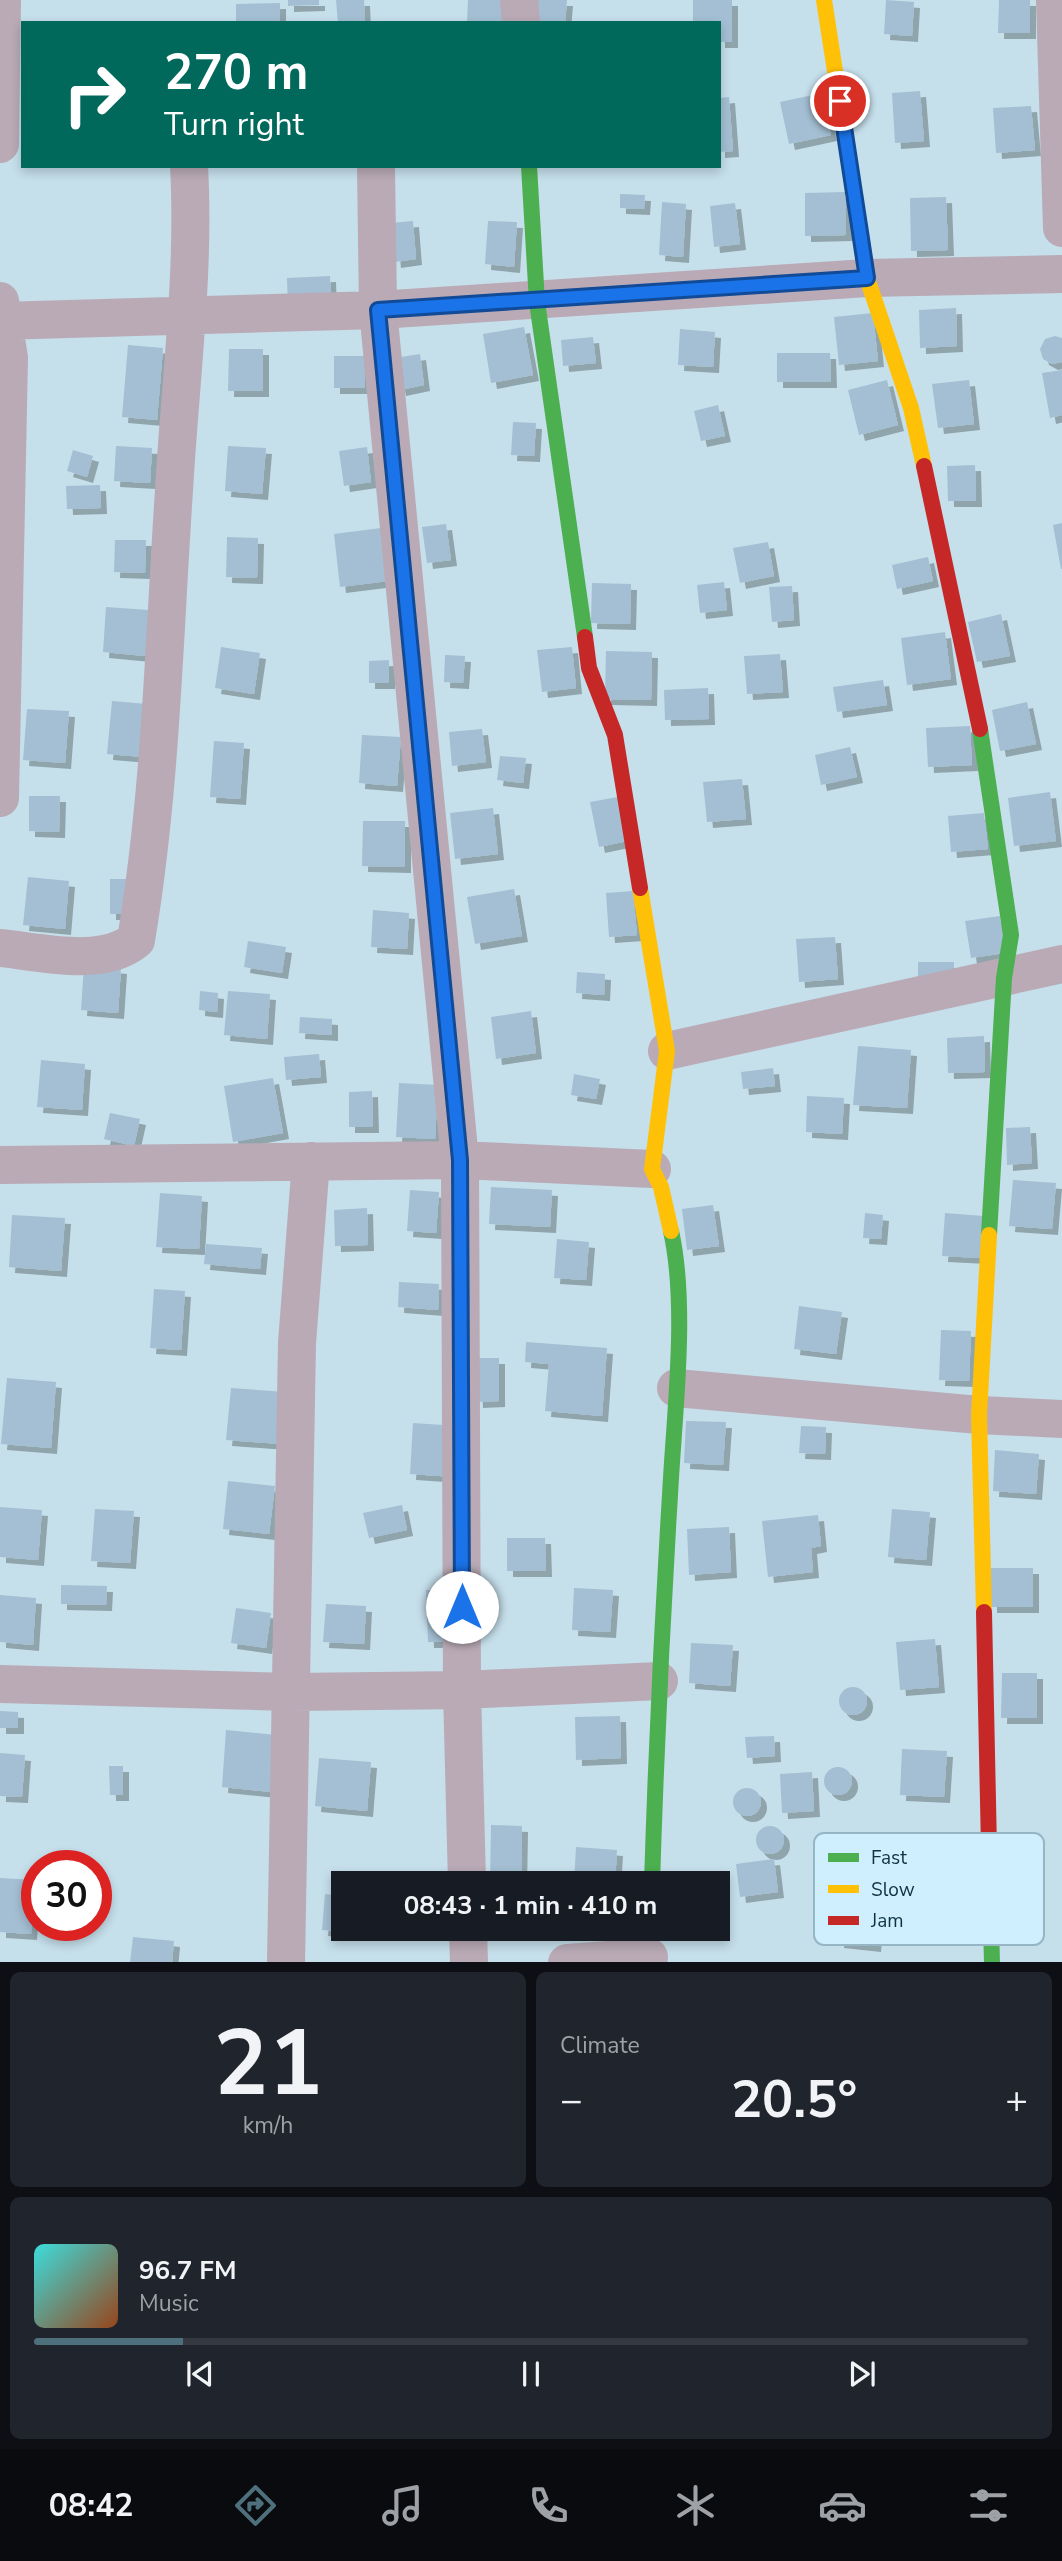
<!DOCTYPE html>
<meta charset="utf-8">
<style>
body{margin:0;font-family:"Nunito Sans",sans-serif;background:#20242c;color:#f1f3f6;height:100vh;display:flex;flex-direction:column;font-size:26px;white-space:nowrap}
*{box-sizing:border-box;margin:0}
p{font-size:23px;color:#9ea1a6}
.icon{flex:none;width:38px;height:38px;fill:none;stroke:currentColor;stroke-width:2;stroke-linecap:round;stroke-linejoin:round}
.map{position:relative;height:1962px;overflow:hidden}
.drawer{display:flex;flex-direction:column;gap:10px;padding:10px;background:#0d0f14;flex:1}
.drawer>*{flex:none}
.guide{position:absolute;left:21px;top:21px;width:700px;height:147px;border-radius:0px;box-shadow:0 4px 10px #0003;background:#00695c;color:#fff;overflow:hidden}
.speed{position:absolute;left:21px;top:1850px;display:flex;gap:14px;font-size:35px;font-weight:700;text-align:center}
.speed>*{display:grid;place-content:center;width:91px;height:91px;border-radius:50%;background:#171b24;box-shadow:0 4px 10px #0003;line-height:1}
.speed .limit{border:10px solid #d22;background:#fff;color:#111}
.pin{position:absolute;display:grid;place-items:center;width:60px;height:60px;color:#fff;margin:-30px;border:4px solid #fff;border-radius:50%;box-shadow:0 2px 7px #0007}
.me{position:absolute;width:77px;margin:-38px;rotate:0deg;stroke-linejoin:round;filter:drop-shadow(0 0 5px #0008)}
.turn{display:flex;align-items:center;gap:24px;height:147px;padding:0 28px;font-size:32px}
.turn .icon{width:91px;height:91px;stroke-width:2.5}
.turn b{display:block;font-size:49px;line-height:60px}
.big{font-size:52px;font-weight:700;line-height:1.1}
.drawer .widget{flex:1;display:flex;flex-direction:column;justify-content:center;gap:10px;min-width:0;padding:0 24px;border-radius:10px;background:#20242c}
.drawer .dial{align-items:center;gap:0}
.dial b{font-size:91px;line-height:1}
.song{display:flex;align-items:center;gap:21px}
.cover{width:84px;height:84px;border-radius:10px;background:linear-gradient(135deg,hsl(180 70% 55%),hsl(20 70% 35%))}
.played{height:7px;border-radius:4px;background:linear-gradient(90deg,#4e6f7c 15%,#363941 15%)}
.keys{display:flex;justify-content:space-around;direction:ltr}
.heat{display:flex;justify-content:space-between;align-items:center;font-size:38px;direction:ltr}
.drawer .tiles{flex:1;display:grid;gap:10px;grid-template-columns:1fr 1fr}
.widget:last-child{grid-column:span 2}
.trip{position:absolute;left:331px;top:1871px;width:399px;height:70px;border-radius:0px;background:#171b24;box-shadow:0 4px 10px #0003;font-weight:700;line-height:70px;text-align:center}
.tabs{display:flex;height:112px;justify-content:space-around;align-items:center;background:#090b0e;color:#9ea1a6}
.tabs .icon{width:49px;height:49px}
.tabs .selected{color:#4e6f7c}
.tabs b{font-size:32px;color:#f1f3f6}
.map>svg:first-child{display:block}
</style>
<div class="map">
<svg width="1062" height="1963" viewBox="0 0 1062 1963">
<defs>
<filter id="shadow"><feDropShadow dx="6" dy="6" stdDeviation="0" flood-color="#0004"/></filter>
</defs>
<rect width="100%" height="100%" fill="#c5dfeb"/>
<path fill="#a4bfd3" filter="url(#shadow)" d="M288 0H319V5L288 6Z
M336 0H364L365 23H338Z
M468 0H511L510 23H467Z
M534 0H567L565 23H532Z
M693 0H732V42H719V23H693Z
M886 0 914 2 912 36 884 34Z
M999 0H1030V33H998Z
M280 3V23H236V4Z
M920 91 924 141 895 143 892 93Z
M822 93 831 135 789 144 780 102Z
M729 97 733 151 719 152V98Z
M1031 106 1035 150 996 153 993 108Z
M845 192 846 235 805 236V193Z
M620 194 645 195 644 209 620 208Z
M946 197 948 250 911 251 910 198Z
M662 202 686 204 683 257 659 255Z
M735 203 740 244 714 247 710 206Z
M413 221 416 259 395 262 391 223Z
M488 221 517 222 514 267 485 264Z
M330 276 331 306 288 309 287 278Z
M956 308 957 346 920 348 919 310Z
M873 313 878 361 839 365 834 317Z
M524 327 533 375 491 383 483 334Z
M680 329 715 332 713 367 678 365Z
M1055 336 1062 338V362L1052 364 1043 359 1040 349 1045 339Z
M593 337 596 363 563 366 561 340Z
M128 345 163 348 157 420 122 417Z
M229 349H263V391H228Z
M777 353H830L831 382H777Z
M420 354 424 385 400 390 394 358Z
M334 356H365V388H334Z
M1062 370V415L1050 418 1042 373Z
M887 380 898 425 859 435 848 390Z
M969 380 974 424 938 428 932 384Z
M718 405 725 436 701 441 694 411Z
M513 422 536 423 534 456 511 455Z
M116 446 152 448 150 483 114 481Z
M228 446 266 448 262 494 225 491Z
M367 447 371 482 344 486 339 451Z
M73 450 93 456 87 477 67 471Z
M975 465 976 501H948L947 466Z
M100 485 101 508 67 509 66 486Z
M1062 523V569H1061L1053 525Z
M446 524 451 560 427 563 422 527Z
M381 528 388 581 340 587 334 534Z
M227 537 258 538 257 578 226 577Z
M115 540H146L145 573 114 572Z
M768 542 774 576 740 583 733 548Z
M928 557 933 581 897 589 892 565Z
M724 582 727 610 700 613 697 585Z
M592 583 631 584 630 624 591 623Z
M792 586 794 620 772 622 769 587Z
M106 607 149 610 145 656 103 652Z
M1001 614 1010 656 977 662 968 622Z
M945 632 951 679 907 685 901 638Z
M221 647 260 653 254 694 215 688Z
M572 647 576 688 542 692 537 650Z
M606 651 652 652 651 700 605 699Z
M780 654 783 692 747 694 744 656Z
M445 655 465 656 463 683 444 682Z
M389 660V683H369V661Z
M883 680 887 705 837 712 833 687Z
M708 688 709 719 665 720 664 690Z
M112 701 147 704 143 757 107 754Z
M1027 702 1036 744 1000 751 992 710Z
M27 709 69 711 65 763 23 760Z
M970 726 972 765 928 767 926 728Z
M482 729 486 762 452 766 449 732Z
M362 735 401 737 397 786 359 783Z
M214 741 244 743 240 799 210 797Z
M850 747 857 777 821 785 815 755Z
M500 756 526 758 523 783 497 780Z
M742 779 746 819 707 822 703 782Z
M1050 792 1056 841 1014 846 1008 798Z
M29 796H60L59 832 29 831Z
M623 796 632 840 599 847 590 802Z
M493 808 498 854 455 859 450 813Z
M984 813 988 849 951 852 948 816Z
M363 821H405V867L362 866Z
M28 877 69 881 65 929 23 925Z
M110 879H133V914H110Z
M514 889 522 936 475 944 467 897Z
M633 891 637 935 609 937 606 893Z
M373 910 409 913 407 949 371 947Z
M1000 916 1005 953 971 958 965 921Z
M835 937 838 979 799 982 796 939Z
M248 941 286 947 282 973 244 967Z
M918 962H954V982H918Z
M84 965 121 968 118 1013 81 1010Z
M577 972 605 974 604 995 576 993Z
M200 991 218 993 217 1012 199 1010Z
M228 991 270 994 267 1039 224 1035Z
M531 1011 536 1053 496 1059 491 1017Z
M300 1017 332 1019V1035L299 1033Z
M984 1036 985 1072 948 1073 947 1038Z
M858 1046 911 1050 907 1108 853 1105Z
M319 1054 321 1077 286 1080 284 1057Z
M41 1060 85 1064 82 1110 37 1107Z
M773 1068 775 1086 743 1089 741 1072Z
M574 1074 600 1079 596 1099 571 1095Z
M273 1078 283 1133 233 1142 224 1086Z
M399 1083 438 1085 435 1139 396 1137Z
M372 1091 373 1127H349V1092Z
M807 1096 844 1098 842 1134 806 1132Z
M110 1113 140 1119 134 1146 104 1139Z
M1030 1127 1032 1163 1007 1165 1006 1128Z
M1013 1180 1056 1183 1052 1229 1009 1226Z
M491 1187 552 1190 550 1227 489 1224Z
M410 1190 439 1192 436 1233 407 1231Z
M160 1193 202 1196 199 1249 156 1247Z
M713 1205 719 1246 687 1250 682 1209Z
M367 1208 368 1245 335 1246 334 1210Z
M865 1213 883 1215 881 1239 863 1238Z
M945 1213 983 1216 981 1258 942 1256Z
M12 1215 65 1218 61 1271 9 1267Z
M557 1239 589 1242 586 1280 554 1278Z
M206 1244 262 1248 260 1269 204 1264Z
M399 1282 439 1284 438 1310 398 1307Z
M154 1289 185 1291 181 1350 150 1348Z
M799 1306 842 1312 836 1354 794 1349Z
M941 1330 971 1331 969 1381 939 1380Z
M526 1342 607 1348 602 1416 545 1411 549 1364 525 1362Z
M475 1358H499V1401L477 1402Z
M7 1378 56 1382 51 1448 1 1444Z
M231 1388 285 1392 281 1444 226 1440Z
M686 1421 726 1422 723 1465 684 1463Z
M413 1423 458 1426 454 1477 410 1474Z
M801 1426 826 1427 825 1454 799 1453Z
M995 1450 1039 1454 1036 1494 993 1491Z
M228 1481 275 1486 269 1534 223 1529Z
M402 1505 407 1530 369 1538 363 1513Z
M0 1507 42 1510 38 1560 0 1557Z
M95 1509 134 1511 130 1563 91 1561Z
M892 1509 930 1512 926 1560 888 1557Z
M818 1515 821 1546 811 1548 813 1572 768 1577 762 1521Z
M729 1527 731 1572 689 1575 687 1529Z
M507 1538H545L546 1571H507Z
M991 1568H1033V1607H991Z
M61 1585 107 1586 106 1605 61 1604Z
M574 1588 613 1590 610 1632 572 1630Z
M426 1590H449L451 1642H428Z
M0 1595 36 1598 33 1645 0 1642Z
M326 1604 366 1606 364 1644 323 1642Z
M236 1608 271 1613 266 1648 231 1643Z
M935 1639 939 1687 900 1690 896 1642Z
M691 1643 733 1645 730 1686 689 1683Z
M1002 1673H1037V1718H1001Z
M839 1701a14 14 0 1 1 28 0a14 14 0 1 1-28 0Z
M0 1711 18 1712V1728H0Z
M620 1716 621 1758 576 1760 575 1717Z
M226 1730 276 1735 271 1792 222 1787Z
M774 1736 775 1756 747 1758 745 1737Z
M902 1749 947 1751 944 1797 900 1795Z
M0 1753 25 1755 22 1797 0 1796Z
M319 1758 371 1762 367 1811 315 1806Z
M109 1766H123V1795H110Z
M824 1781a14 14 0 1 1 28 0a14 14 0 1 1-28 0Z
M812 1772 814 1811 782 1813 780 1774Z
M733 1802a14 14 0 1 1 28 0a14 14 0 1 1-28 0Z
M491 1825 522 1826 521 1883H490Z
M756 1840a14 14 0 1 1 28 0a14 14 0 1 1-28 0Z
M576 1847 617 1850 615 1883H574Z
M774 1859 778 1892 740 1897 736 1864Z
M0 1878 35 1880 31 1934 0 1932Z
M325 1894 343 1896V1928H351V1932L322 1930Z
M841 1898 879 1901 875 1946 838 1942Z
M133 1937 174 1941 172 1963H130Z"/>
<g fill="none" stroke-linecap="round" stroke-linejoin="round">
<path stroke="#b9aab5" stroke-width="38" d="M519 0 521 23
M1055 0 1062 228
M0 144 2 0
M376 166 378 310 460 1160 462 1690 467 1883
M0 301 9 358 0 798
M0 321 378 310 867 278 1062 274
M0 948C41 952 102 968 136 940 161 791 164 640 174 490 180 383 195 273 189 166
M667 1051 1062 964
M0 1165 460 1160 652 1169
M676 1388 979 1415 1062 1419
M0 1684 291 1692 462 1690 659 1681
M468 1928 469 1963
M286 1963 297 1343 311 1161
M567 1963 649 1957"/>
<path stroke="#4caf50" stroke-width="16" d="M529 166 537 302 585 637
M980 729 1011 935 1004 978 989 1235
M989 1848 992 1963
M652 1883C656 1754 662 1625 670 1495 674 1415 688 1307 671 1231"/>
<path stroke="#ffc107" stroke-width="16" d="M824 0 867 278 911 408 924 466
M640 888 667 1051 652 1169 661 1187 671 1231
M984 1612 979 1415 989 1235"/>
<path stroke="#c62828" stroke-width="16" d="M924 466 980 729
M585 637 589 668 615 735 640 888
M984 1612 989 1848"/>
</g>
<g fill="none" stroke-linecap="round" stroke-linejoin="round">
<g stroke="#114b97" stroke-width="18">
<path id="route" d="M462 1607 460 1160 378 310 867 278 840 101"/>
</g>
<use href="#route" stroke="#1a73e8" stroke-width="12"/>
</g>
<rect x="814" y="1833" width="230" height="112" rx="10" fill="#d0effe" stroke="#96b6c5" stroke-width="2"/>
<rect x="828" y="1853" width="31" height="9" fill="#4caf50"/>
<rect x="828" y="1885" width="31" height="8" fill="#ffc107"/>
<rect x="828" y="1916" width="31" height="9" fill="#c62828"/>
<g font-size="19" fill="#0e3241">
<text x="871" y="1864">Fast</text>
<text x="871" y="1896">Slow</text>
<text x="871" y="1927">Jam</text>
</g>
</svg>
<div class="speed"><div class="limit">30</div></div>
<div class="pin" style="left:840px;top:101px;background:#d93025"><svg class="icon" aria-label="arrive" viewBox="0 0 24 24"><path d="M6 21V4h12l-3 4 3 4H6"/></svg></div>
<svg class="me" style="left:462px;top:1607px" viewBox="-20 -20 40 40"><circle r="19" fill="#fff"/><path d="M0-13L10 11 0 6-10 11z" fill="#1a73e8"/></svg>
<div class="trip">08:43 · 1 min · 410 m</div>
<div class="guide">
<div class="turn"><svg class="icon" aria-label="right" viewBox="0 0 24 24"><path d="M7 20v-9h11M14 6l5 5-5 5"/></svg><div><b>270 m</b>Turn right</div></div>
</div>
</div>
<section class="drawer">
<div class="tiles">
<div class="widget dial"><b>21</b><p>km/h</p></div>
<div class="widget"><p>Climate</p>
<div class="heat"><a>−</a><b class="big">20.5°</b><a>+</a></div>
</div>
<div class="widget">
<div class="song"><i class="cover"></i><div><b>96.7 FM</b><p>Music</p></div></div>
<div class="played"></div>
<div class="keys"><svg class="icon" aria-label="previous" viewBox="0 0 24 24"><path d="M18 5L8 12l10 7zM5 5v14"/></svg><svg class="icon" aria-label="pause" viewBox="0 0 24 24"><path d="M8 5v14M16 5v14"/></svg><svg class="icon" aria-label="next" viewBox="0 0 24 24"><path d="M6 5l10 7-10 7zM19 5v14"/></svg></div>
</div>
</div>
</section>
<nav class="tabs">
<b>08:42</b>
<svg class="icon selected" aria-label="directions" viewBox="0 0 24 24"><path d="M12 3l9 9-9 9-9-9zM9 14v-3h6M13 9l2 2-2 2"/></svg>
<svg class="icon" aria-label="music" viewBox="0 0 24 24"><path d="M9 18V5l10-2v13"/><circle cx="6" cy="18" r="3"/><circle cx="16" cy="16" r="3"/></svg>
<svg class="icon" aria-label="phone" viewBox="0 0 24 24"><path d="M5 4h4l2 5-3 2q2 4 5 5l2-3 5 2v4C11 20 4 13 5 4z"/></svg>
<svg class="icon" aria-label="climate" viewBox="0 0 24 24"><path d="M12 3v18M4 7l16 10M4 17L20 7"/></svg>
<svg class="icon" aria-label="car" viewBox="0 0 24 24"><path d="M5 17H2v-5l4-1 3-4h7l3 4 3 1v5h-3M9 17h6M6 11h13"/><circle cx="7" cy="17" r="2"/><circle cx="17" cy="17" r="2"/></svg>
<svg class="icon" aria-label="filters" viewBox="0 0 24 24"><path d="M4 7h16M4 17h16"/><circle cx="9" cy="7" r="2"/><circle cx="15" cy="17" r="2"/></svg>
</nav>
